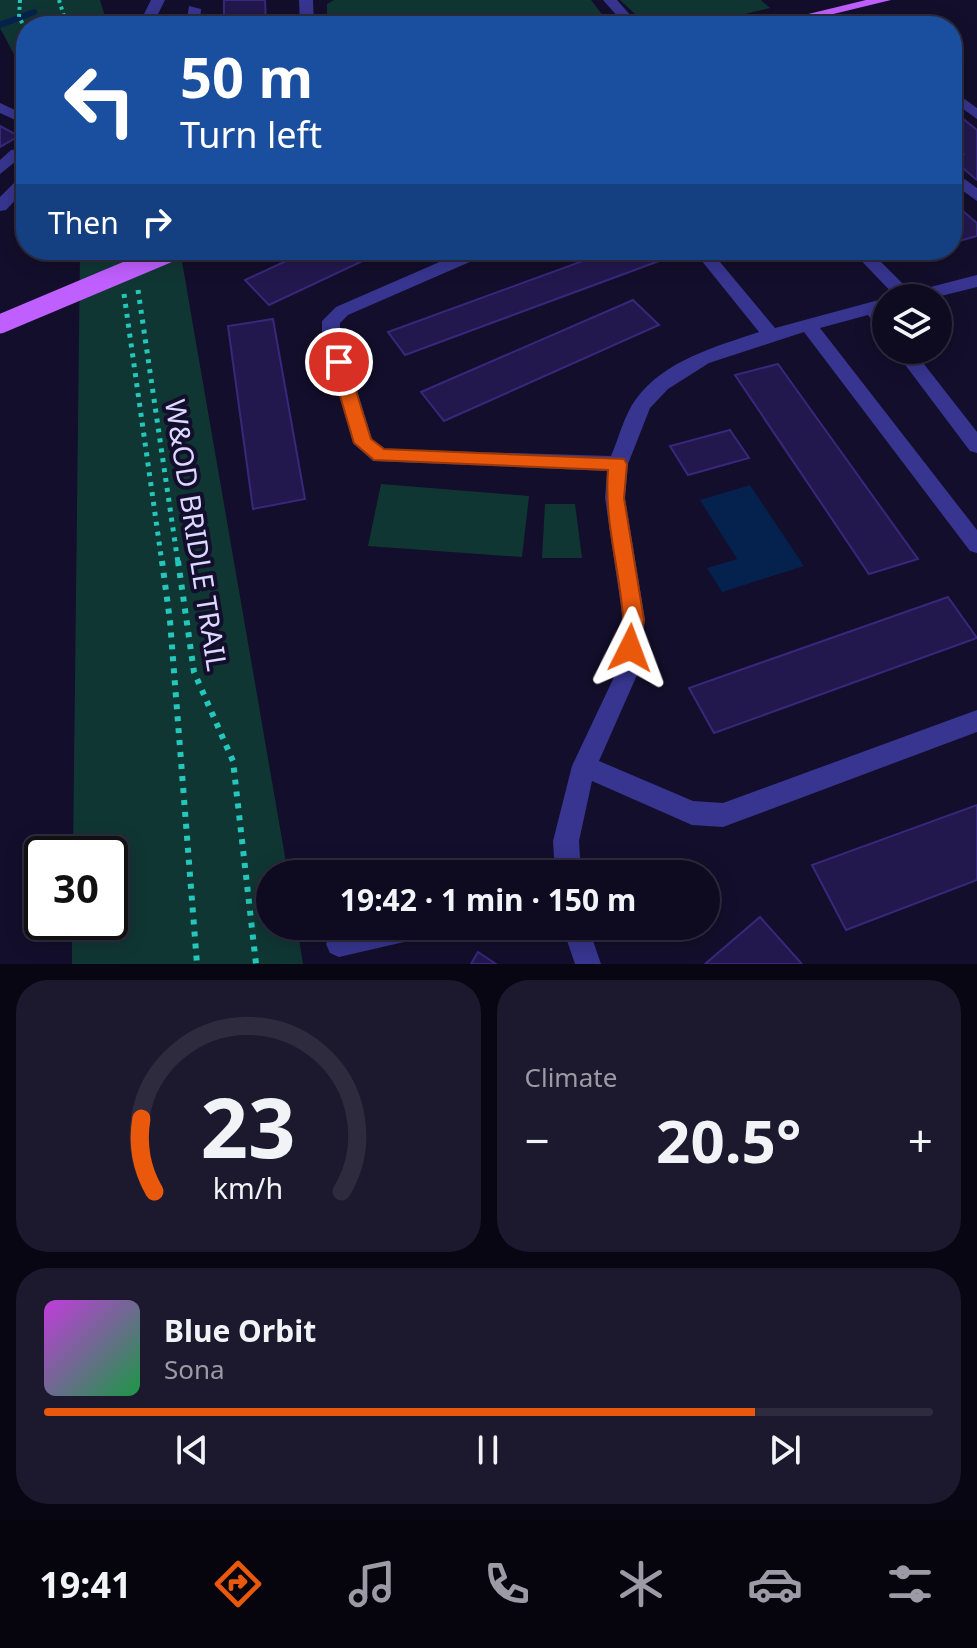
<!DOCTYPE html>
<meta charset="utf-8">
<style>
body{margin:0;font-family:"Noto Sans",sans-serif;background:#1c182d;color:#f1f3f6;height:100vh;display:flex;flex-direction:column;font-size:30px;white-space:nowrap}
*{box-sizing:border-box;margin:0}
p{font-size:26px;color:#9b9aa5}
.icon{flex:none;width:44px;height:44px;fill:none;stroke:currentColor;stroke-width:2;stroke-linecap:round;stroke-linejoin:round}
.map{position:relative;height:964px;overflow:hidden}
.details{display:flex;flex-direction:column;gap:16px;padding:16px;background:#080612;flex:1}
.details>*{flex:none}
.top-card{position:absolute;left:16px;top:16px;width:946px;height:244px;border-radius:32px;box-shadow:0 4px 20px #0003,0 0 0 2px #2e2b3e;background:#1a4fa0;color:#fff;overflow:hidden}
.controls{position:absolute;left:872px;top:284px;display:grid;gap:16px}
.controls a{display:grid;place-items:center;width:80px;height:80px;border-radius:50%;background:#0e0a20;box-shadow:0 4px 20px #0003,0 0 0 2px #2e2b3e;font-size:40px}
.speed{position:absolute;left:24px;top:836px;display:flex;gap:16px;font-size:40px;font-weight:700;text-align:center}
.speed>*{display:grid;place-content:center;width:104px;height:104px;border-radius:50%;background:#0e0a20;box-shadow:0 4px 20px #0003,0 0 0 2px #2e2b3e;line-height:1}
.speed .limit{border:4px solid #111;border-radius:12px;background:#fff;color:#111}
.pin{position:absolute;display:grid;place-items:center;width:68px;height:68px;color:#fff;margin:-34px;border:4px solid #fff;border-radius:50%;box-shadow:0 2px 8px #0007}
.me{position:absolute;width:88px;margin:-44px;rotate:3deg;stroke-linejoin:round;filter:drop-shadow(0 0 6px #0008)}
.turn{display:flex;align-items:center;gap:28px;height:168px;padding:0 32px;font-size:36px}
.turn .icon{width:104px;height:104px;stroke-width:2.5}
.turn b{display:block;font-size:56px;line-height:68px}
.then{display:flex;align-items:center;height:76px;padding:0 32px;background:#0003;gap:16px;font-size:30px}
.big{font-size:60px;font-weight:700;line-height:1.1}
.details .tile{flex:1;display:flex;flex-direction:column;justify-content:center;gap:12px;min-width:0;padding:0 28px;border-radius:32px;background:#1c182d}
.details .dial{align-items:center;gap:0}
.dial svg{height:208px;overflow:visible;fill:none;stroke:#2e2b3e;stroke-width:7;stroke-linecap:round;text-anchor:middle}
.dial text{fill:#f1f3f6;stroke:none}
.song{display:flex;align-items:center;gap:24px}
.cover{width:96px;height:96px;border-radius:12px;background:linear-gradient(135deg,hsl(290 70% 55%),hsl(140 70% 35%))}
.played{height:8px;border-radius:4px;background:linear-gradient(90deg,#ea580c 80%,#2e2b3e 80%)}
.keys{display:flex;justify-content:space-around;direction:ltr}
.heat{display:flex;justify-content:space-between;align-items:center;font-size:44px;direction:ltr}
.details .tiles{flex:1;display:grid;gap:16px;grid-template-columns:1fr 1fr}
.tile:last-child{grid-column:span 2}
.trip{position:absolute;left:256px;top:860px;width:464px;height:80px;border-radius:40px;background:#0e0a20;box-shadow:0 4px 20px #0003,0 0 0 2px #2e2b3e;font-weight:700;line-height:80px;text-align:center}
.dock{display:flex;height:128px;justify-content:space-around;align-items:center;background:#06040d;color:#9b9aa5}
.dock .icon{width:56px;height:56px}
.dock .selected{color:#ea580c}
.dock b{font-size:36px;color:#f1f3f6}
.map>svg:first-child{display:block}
</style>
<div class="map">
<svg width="977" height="964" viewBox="0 0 977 964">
<rect width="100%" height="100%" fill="#130e2b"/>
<path fill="#103634" d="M0 0H100L108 26H26V77L0 28Z
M334 0H591L611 26H327V4Z
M620 0H761L770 8 694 26H648Z
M80 250H180L288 874H270V926H297L303 964H72V922H110V854H73Z
M381 484 529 496 522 557 368 546Z
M545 504H575L582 558H542Z"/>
<path fill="#05214d" d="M750 485 804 566 722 592 707 568 737 559 700 500Z"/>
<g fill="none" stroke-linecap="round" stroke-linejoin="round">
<path stroke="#05214d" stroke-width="6" d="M0 25 34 12"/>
</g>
<path fill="#22184e" stroke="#37287c" stroke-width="2" d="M224 0H265L266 26H224Z
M956 113 977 130V180L952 159 964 154 952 144V114Z
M0 126 19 136 0 147Z
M964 212 977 223V236L952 243V216Z
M310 250H386L269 305 245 280Z
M613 250H648L659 261 405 355 388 332Z
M633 300 659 325 444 421 421 392Z
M273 319 305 499 253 509 228 326Z
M778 364 918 559 869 574 735 375Z
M730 430 749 458 688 475 670 446Z
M948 597 977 638 714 733 689 688Z
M977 805V880L846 930 812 865Z
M760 917 802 964H705Z
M478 952 496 964H471Z"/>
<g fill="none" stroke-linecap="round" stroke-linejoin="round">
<path stroke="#24c7ba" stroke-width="4" stroke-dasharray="3 4" stroke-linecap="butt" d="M20 0 19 17 26 30
M59 0 67 26"/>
<path stroke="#24c7ba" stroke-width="5" stroke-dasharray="4 6" stroke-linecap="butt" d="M138 290 178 563
M124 294 162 563"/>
<path stroke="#24c7ba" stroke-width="6" stroke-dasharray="5 7" stroke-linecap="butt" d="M162 561 170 621 197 964
M178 561 194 672 233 761 256 964"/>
<path fill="#37358f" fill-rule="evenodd" d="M151 0H165L152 26H138Z
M299 0H313L314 26H300Z
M603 0H617L640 26H626Z
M189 6 201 9 200 26H186Z
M952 90 977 108V119L952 101Z
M0 103 26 115V125L0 113Z
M26 148V158H20L0 174V160L11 150Z
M952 170 977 188V201L952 183Z
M26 175V189L6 210 0 211V197L20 177Z
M467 250H490L488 254 348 315 340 323V335L372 439 384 449 611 456C619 438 624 415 636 399 665 360 715 347 759 332L693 250H710L775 328 886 298V310L883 311 886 333 880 331 868 315 820 328 977 530V553L970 551 804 332 709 363 668 389 650 408 628 464 625 498 645 620 637 675 599 761 693 801 723 803 977 710V732L723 827 692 825 592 781 579 841 581 874H555L553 841 572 766 615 675 623 620 605 498 607 471 373 461 353 443 322 335V321L336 307Z
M851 250H869L911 292 977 275V287L933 298H897Z
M894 350H913L977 432V453L970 451Z
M359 926H430L426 935 417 939 339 957 330 953 326 944 330 935Z
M562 926H588L601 964H575Z"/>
<path fill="#c05fff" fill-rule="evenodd" d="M866 0H891L784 26H759Z"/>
<path stroke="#c05fff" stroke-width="19" d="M0 324 176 250"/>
</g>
<path fill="#ea580c" stroke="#983908" stroke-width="2" d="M339 356 347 362 371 439 384 449 624 459 627 464 624 498 644 620 637 654 630 656 623 654C617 642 624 629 623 616 619 567 604 520 608 470L374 460 354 443 330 362Z"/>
<g text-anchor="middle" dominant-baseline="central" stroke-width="8" stroke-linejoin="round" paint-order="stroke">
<g font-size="28" fill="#dcd8ff" stroke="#130e2b">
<text transform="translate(197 535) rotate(81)">W&amp;OD BRIDLE TRAIL</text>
</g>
</g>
</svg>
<div class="controls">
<a><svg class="icon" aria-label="layers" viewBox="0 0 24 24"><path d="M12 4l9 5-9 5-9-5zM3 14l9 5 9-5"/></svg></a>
</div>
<div class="speed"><div class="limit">30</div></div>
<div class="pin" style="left:339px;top:362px;background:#d93025"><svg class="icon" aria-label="arrive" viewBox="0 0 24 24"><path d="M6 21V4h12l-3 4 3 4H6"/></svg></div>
<svg class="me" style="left:630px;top:648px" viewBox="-20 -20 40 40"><path d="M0-17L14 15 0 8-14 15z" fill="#ea580c" stroke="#fff" stroke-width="4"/></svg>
<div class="trip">19:42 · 1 min · 150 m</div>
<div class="top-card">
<div class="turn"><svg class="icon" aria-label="left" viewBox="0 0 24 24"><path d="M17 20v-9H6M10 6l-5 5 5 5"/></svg><div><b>50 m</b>Turn left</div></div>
<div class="then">Then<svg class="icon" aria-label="right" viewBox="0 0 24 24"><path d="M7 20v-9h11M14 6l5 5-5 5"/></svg></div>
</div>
</div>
<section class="details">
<div class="tiles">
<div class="tile dial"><svg viewBox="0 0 100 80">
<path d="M14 69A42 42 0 1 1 86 69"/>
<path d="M14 69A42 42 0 0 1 9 41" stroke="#ea580c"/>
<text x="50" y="56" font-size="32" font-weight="700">23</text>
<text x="50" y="72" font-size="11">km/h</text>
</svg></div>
<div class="tile"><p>Climate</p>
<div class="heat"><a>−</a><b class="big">20.5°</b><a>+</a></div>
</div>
<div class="tile">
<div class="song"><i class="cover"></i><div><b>Blue Orbit</b><p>Sona</p></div></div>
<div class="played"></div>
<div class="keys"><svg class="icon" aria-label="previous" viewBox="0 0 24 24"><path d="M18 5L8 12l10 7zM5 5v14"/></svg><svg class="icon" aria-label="pause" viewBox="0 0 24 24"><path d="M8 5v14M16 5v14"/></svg><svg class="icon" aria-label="next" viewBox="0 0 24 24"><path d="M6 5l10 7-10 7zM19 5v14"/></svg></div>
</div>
</div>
</section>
<nav class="dock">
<b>19:41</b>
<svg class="icon selected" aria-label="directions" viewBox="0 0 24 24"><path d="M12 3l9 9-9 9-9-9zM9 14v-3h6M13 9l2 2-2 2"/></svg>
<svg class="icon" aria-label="music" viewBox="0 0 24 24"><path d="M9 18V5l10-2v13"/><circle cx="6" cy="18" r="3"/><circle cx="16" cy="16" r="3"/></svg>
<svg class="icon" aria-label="phone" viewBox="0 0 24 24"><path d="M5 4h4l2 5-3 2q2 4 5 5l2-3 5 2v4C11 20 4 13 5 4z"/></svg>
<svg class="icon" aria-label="climate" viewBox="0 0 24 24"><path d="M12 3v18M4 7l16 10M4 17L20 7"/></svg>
<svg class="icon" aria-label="car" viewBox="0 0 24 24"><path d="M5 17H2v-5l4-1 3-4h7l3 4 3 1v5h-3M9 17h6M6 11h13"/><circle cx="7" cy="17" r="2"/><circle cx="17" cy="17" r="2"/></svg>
<svg class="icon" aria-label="filters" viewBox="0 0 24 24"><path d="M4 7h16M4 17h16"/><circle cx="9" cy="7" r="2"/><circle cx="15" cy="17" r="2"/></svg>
</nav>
